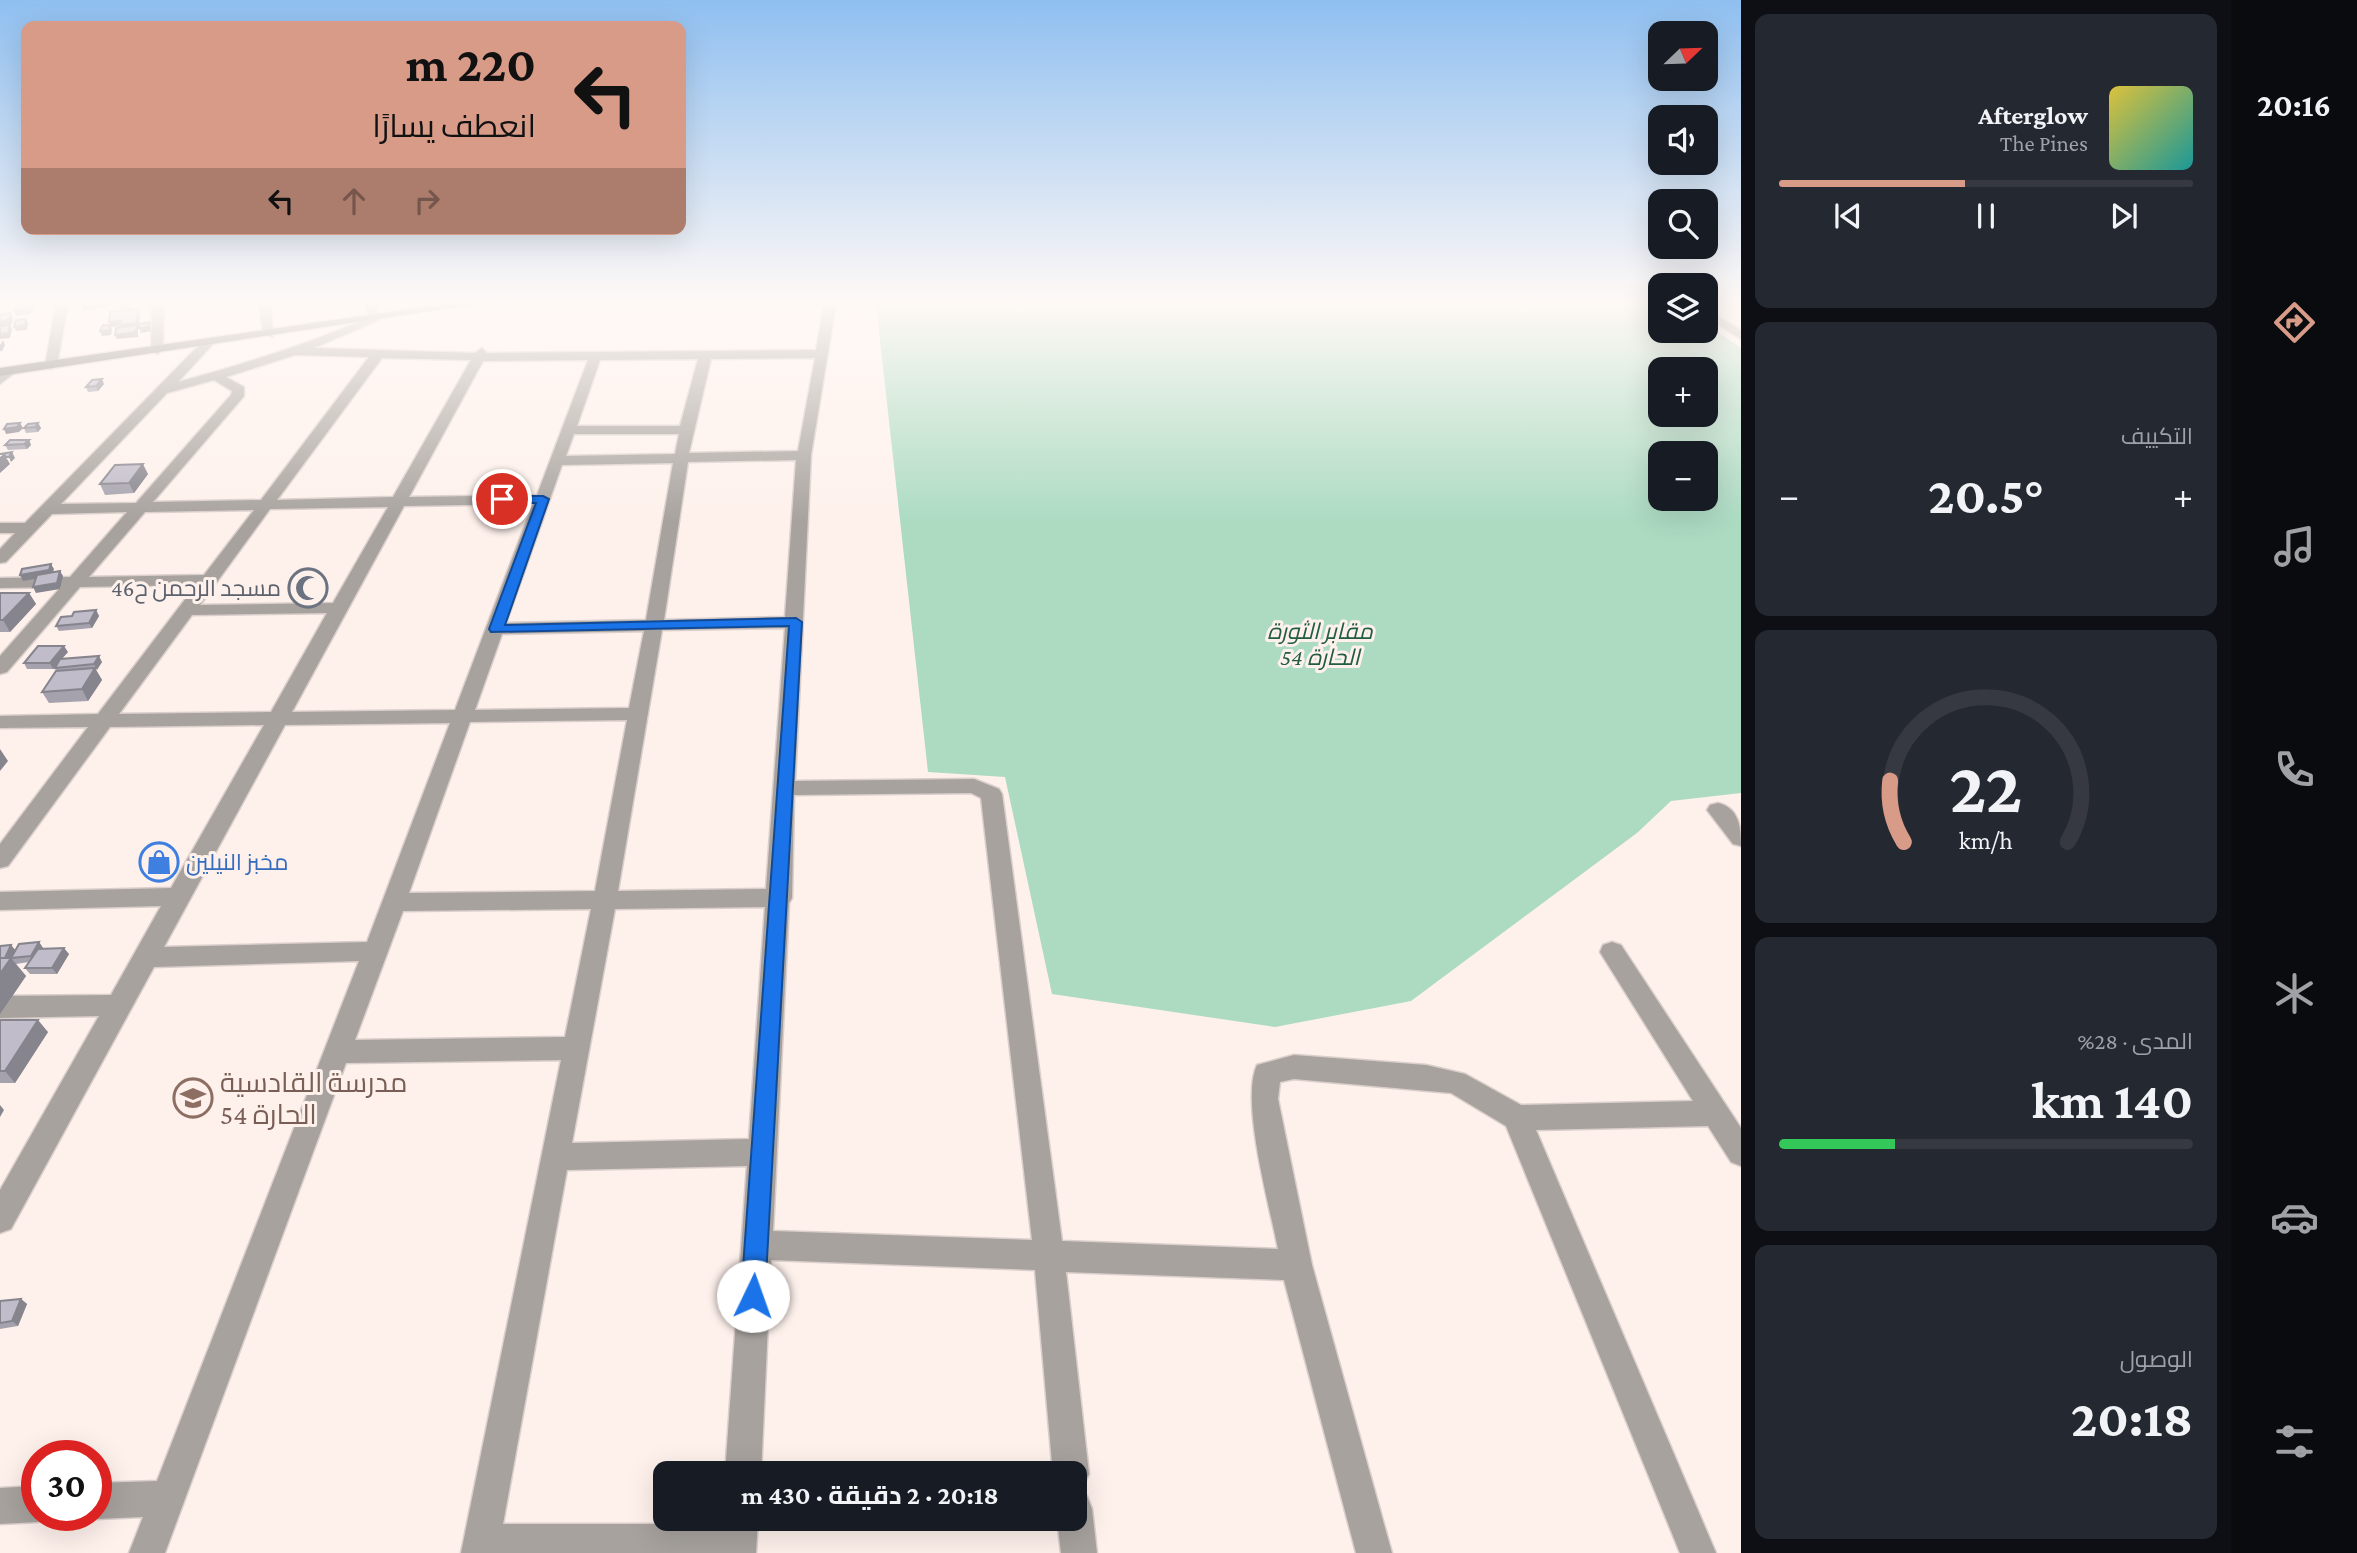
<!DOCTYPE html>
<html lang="ar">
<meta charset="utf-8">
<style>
body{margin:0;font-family:"Crimson Pro",Cairo,serif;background:#242831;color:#f1f3f6;direction:rtl;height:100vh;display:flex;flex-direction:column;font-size:26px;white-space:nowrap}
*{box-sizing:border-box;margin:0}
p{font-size:23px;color:#9ea1a6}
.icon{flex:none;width:38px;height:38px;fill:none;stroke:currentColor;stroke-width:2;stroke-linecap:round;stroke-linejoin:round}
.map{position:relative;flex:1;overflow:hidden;direction:ltr}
.details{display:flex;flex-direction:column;gap:14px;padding:14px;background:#0d0f14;width:490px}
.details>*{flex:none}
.top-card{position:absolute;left:21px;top:21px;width:665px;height:214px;border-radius:14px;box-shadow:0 7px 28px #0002;direction:rtl;background:#d89b87;color:#111;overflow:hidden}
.needle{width:46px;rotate:67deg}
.fabs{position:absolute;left:1648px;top:21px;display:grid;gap:14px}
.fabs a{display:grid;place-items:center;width:70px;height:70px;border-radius:14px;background:#171b24;box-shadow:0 7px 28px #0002;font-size:35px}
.speed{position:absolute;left:21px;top:1440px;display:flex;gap:14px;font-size:35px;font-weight:700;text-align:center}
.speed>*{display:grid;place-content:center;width:91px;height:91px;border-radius:50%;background:#171b24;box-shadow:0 7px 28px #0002;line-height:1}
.speed .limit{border:10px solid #d22;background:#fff;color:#111}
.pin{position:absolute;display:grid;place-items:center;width:60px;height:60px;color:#fff;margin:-30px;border:4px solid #fff;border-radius:50%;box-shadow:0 2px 7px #0007}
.me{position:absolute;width:77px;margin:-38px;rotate:3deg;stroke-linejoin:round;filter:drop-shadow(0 0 5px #0008)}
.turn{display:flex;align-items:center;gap:24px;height:147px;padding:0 35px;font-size:32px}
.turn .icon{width:91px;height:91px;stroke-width:2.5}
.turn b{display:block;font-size:49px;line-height:60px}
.lanes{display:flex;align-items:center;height:66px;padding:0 35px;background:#0003;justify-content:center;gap:35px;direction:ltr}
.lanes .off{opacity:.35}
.big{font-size:52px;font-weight:700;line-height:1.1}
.details .widget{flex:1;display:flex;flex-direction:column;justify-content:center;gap:10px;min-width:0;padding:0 24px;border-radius:14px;background:#242831}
.details .dial{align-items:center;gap:0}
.dial svg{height:182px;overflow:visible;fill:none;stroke:#363941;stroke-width:7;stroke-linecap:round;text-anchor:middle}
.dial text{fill:#f1f3f6;stroke:none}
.song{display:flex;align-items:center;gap:21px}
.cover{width:84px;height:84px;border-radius:10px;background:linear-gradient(135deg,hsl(50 70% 55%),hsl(180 70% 35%))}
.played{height:7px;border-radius:4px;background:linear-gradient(90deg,#d89b87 45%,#363941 45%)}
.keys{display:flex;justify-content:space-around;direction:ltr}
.heat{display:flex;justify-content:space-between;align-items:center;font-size:38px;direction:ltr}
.charge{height:10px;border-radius:5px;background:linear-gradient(90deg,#34c759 28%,#363941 0)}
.trip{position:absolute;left:653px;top:1461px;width:434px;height:70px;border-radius:14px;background:#171b24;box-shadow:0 7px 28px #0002;font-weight:700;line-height:70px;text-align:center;direction:rtl}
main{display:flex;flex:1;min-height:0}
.tab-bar{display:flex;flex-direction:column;width:126px;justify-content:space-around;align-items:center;background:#090b0e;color:#9ea1a6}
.tab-bar .icon{width:49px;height:49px}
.tab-bar .on{color:#d89b87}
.tab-bar b{font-size:32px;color:#f1f3f6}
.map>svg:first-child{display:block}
</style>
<main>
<nav class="tab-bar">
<b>20:16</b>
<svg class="icon on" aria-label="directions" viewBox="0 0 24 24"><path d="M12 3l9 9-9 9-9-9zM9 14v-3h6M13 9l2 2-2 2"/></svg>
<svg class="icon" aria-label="music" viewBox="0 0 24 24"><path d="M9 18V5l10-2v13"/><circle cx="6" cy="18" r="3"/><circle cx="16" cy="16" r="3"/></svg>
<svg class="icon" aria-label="phone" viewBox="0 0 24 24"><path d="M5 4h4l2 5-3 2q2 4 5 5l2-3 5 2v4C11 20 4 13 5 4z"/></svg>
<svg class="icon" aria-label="climate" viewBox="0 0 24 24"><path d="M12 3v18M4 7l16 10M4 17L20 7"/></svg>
<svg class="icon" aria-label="car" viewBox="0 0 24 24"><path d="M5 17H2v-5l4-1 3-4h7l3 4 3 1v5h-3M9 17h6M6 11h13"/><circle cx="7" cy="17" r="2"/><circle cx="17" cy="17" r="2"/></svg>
<svg class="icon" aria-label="filters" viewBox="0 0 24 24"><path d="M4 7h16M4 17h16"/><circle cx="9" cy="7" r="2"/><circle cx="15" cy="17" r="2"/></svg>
</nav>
<section class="details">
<div class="widget">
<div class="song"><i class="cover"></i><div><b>Afterglow</b><p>The Pines</p></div></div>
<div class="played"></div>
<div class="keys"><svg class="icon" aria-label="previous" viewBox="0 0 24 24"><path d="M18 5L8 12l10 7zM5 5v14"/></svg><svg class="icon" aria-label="pause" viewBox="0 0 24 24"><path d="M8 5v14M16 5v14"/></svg><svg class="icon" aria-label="next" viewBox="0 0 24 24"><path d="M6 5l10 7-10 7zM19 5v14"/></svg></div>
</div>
<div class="widget"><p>التكييف</p>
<div class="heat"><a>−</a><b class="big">20.5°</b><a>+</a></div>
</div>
<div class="widget dial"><svg viewBox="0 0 100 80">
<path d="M14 69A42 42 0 1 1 86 69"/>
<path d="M14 69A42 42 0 0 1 8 42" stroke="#d89b87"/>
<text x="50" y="56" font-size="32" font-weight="700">22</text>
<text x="50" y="72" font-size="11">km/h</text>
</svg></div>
<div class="widget"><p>المدى · 28%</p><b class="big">140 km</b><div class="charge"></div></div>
<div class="widget"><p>الوصول</p><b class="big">20:18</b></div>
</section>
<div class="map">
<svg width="1741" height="1553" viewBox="0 0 1741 1553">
<rect width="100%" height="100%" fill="#fef1ec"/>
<path fill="#acdbc2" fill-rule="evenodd" d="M876 304H1661V331H1706V324L1741 348V793L1671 801 1637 833 1411 1001 1275 1027 1052 994 1005 777 928 772ZM1661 369H1706V415H1661ZM1661 453H1706V499H1661Z"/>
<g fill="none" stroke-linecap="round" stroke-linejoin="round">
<g stroke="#dbcfcb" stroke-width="3">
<path id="street" d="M56 304H68L57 365 51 369 45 365Z
M152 304H164L163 350 157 354 151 350Z
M259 304H271L273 337 263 334Z
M364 304H376L379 320 314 348 475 353 482 348 487 353 816 350 824 304H836L811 455 795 781 974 779 999 789 1002 794 1062 1241 1278 1249C1270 1207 1240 1101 1257 1065L1294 1055 1426 1065 1465 1074 1521 1105 1693 1101 1600 952 1603 945 1612 942 1621 945 1741 1128V1166L1731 1162 1708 1126 1536 1130 1716 1553H1680L1506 1126 1451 1093 1294 1079 1280 1082 1278 1099 1312 1265 1392 1553H1356L1284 1280 1066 1272 1089 1474 1083 1486 1074 1490V1474H1053L1035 1270 771 1260 761 1474H725L747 1166 567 1170 503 1524H722V1519H758L756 1553H461L561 1060 346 1063 165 1553H129L143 1517 96 1519 88 1516H96V1483L157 1481 359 961 154 967 11 1229 0 1233V1190L99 1016 0 1018V996L111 995 161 906 0 910V892L171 888 264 725 110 727 8 866 0 868V844L88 727 0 728V716L98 714 196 585 80 587 7 672 0 674V656L61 587 0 588V578L70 577 127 512 52 514 6 562 0 563V549L15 533H0V523H25L204 340 214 343 178 382C243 364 307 345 369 317ZM295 355 369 357 261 500 153 502 244 396V387L226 377ZM382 358 471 360 393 497 277 500ZM815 358 798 451 689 453 711 359ZM698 359 680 426H577L600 360ZM588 360 537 495 409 497 483 361ZM214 380 232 391 231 395 136 503 61 504 167 393ZM574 434H679L675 454 566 456ZM796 460 785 617 664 620 688 462ZM673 463 646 620 506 623 562 465ZM533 504 455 710 292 712 404 506ZM388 507 333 603 200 605 270 509ZM254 510 204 575 89 577 145 512ZM327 613 271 712 119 714 192 615ZM785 628 766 889 618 891 662 630ZM644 631 629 708 475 710 502 634ZM627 720 595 891 409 893 470 722ZM450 723 367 942 164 947 285 725ZM971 793 981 798 1032 1240 773 1231 789 903 792 898 794 795ZM765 907 749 1139 572 1143 615 909ZM591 909 565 1037 355 1040 403 911Z
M1706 309 1741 330V339L1706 317Z
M7 368 17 371 0 384V374Z
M1718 803C1739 808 1741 827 1741 846L1733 844 1707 810 1710 805Z
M37 1486V1516L50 1517 37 1522 0 1524V1488Z
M1074 1491 1087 1496 1092 1509 1097 1553H1061L1057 1519H1074Z"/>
</g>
<g stroke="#dbcfcb" stroke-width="3">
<path id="secondary" d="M445 304H476L0 376V368Z"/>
</g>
<use href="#street" fill="#a7a29d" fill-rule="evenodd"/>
<use href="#secondary" fill="#817b74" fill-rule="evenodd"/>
</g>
<path fill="#a5a2ad" d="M104 384 98 391 88 392 86 387Z
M38 423 41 428 38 432 26 433 24 428Z
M29 440 31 445 27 449 8 450 5 445Z
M148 474 134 493 105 495 100 484Z
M0 593H29L36 604 10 632H0Z
M96 610 99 616 92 628 59 631 56 626 72 616Z
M68 652 61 659 102 662 96 670 102 680 88 701 49 703 42 692 56 671 55 668 57 664 53 669H27L24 663Z
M39 942 43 948V949L69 954 57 974H30L25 968 29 962 16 964 26 976 0 1014 11 945 15 950Z
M0 1020 48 1032 15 1083H0Z
M21 1299 27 1304 18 1326 0 1329V1301Z"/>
<path fill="#86848d" d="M31 304H32L34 307 31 314 16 316 14 311Z
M93 304H113V305L84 311 82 306Z
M122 304H131L130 308 121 309 119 305Z
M138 309 140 314 139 327 138 328V337L117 339 115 335 122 330 121 326 111 327 112 329 111 335 102 336 100 331 110 325 109 322Z
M10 313 13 318 12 324 10 325 12 329 10 338 0 339V322Z
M26 319 28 323 27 330 16 331 14 327Z
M149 322 151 331 141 333 139 328Z
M3 340 5 345 2 351H0V345Z
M102 379 104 384 98 391 96 386Z
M20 423 23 428 19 432 6 434 4 429Z
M38 423 41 428 38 432 35 427Z
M29 440 31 445 27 449 24 444Z
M12 452 15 458 11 462 9 457Z
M4 454 10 464 0 473V457Z
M143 464 148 474 134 493 129 483Z
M51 564 54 569 52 576 23 581 20 575Z
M60 571 63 576 60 589 36 593 33 587Z
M29 593 36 604 10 632 3 620Z
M96 610 99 616 92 628 89 623Z
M64 646 68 652 53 669 50 663Z
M99 656 102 662 97 670 94 664Z
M95 668 102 680 88 701 82 689Z
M0 749 8 761 0 771Z
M39 942 43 948 36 962 31 956Z
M11 945 16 951 11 958 26 976 0 1014V974L4 960Z
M64 948 69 954 57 974 52 968Z
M38 1020 48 1032 15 1083 5 1071Z
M0 1105 4 1110 0 1117Z
M21 1299 27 1304 18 1326 12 1321Z"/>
<path fill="#c0bcc9" stroke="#86848d" stroke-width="2" d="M31 304 28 310 14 311 17 305Z
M138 309 137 323 120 325 121 321 109 322 110 312Z
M10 313V319L0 322V315Z
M26 319 25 325 14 327 16 320Z
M149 322V327L139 328V324Z
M10 325 8 333 0 334V326Z
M103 325H110L109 330 100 331Z
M137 325 136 332 115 335 116 328Z
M102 379 96 386 86 387 92 380Z
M20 423 17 427 4 429 7 424Z
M38 423 35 427 24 428 28 424Z
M10 440H29L24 444 5 445Z
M12 452 9 457H6L4 454H0Z
M143 464 129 483 100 484 115 465Z
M51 564 49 570 20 575 22 569Z
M60 571 57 583 33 587 37 575Z
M0 593H29L3 620H0Z
M96 610 89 623 56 626 61 617 72 616 74 612Z
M38 646H64L50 663H24Z
M99 656 94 664 55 668 60 659Z
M95 668 82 689 42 692 56 671Z
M39 942 31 956 11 958 19 944Z
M11 945 5 958H0V946Z
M64 948 52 968H25L38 949Z
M0 958H11L0 974Z
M0 1020H38L5 1071H0Z
M21 1299 12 1321 0 1323V1301Z"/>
<linearGradient id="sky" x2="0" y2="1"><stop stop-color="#8fbff0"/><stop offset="0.58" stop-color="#fff9f6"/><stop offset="1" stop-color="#fff9f6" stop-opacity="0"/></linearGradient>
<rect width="1741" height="522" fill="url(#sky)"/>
<path fill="#1a73e8" stroke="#114b97" stroke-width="2" d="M543 496 549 499 505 625 796 618 802 622 765 1296 762 1305 753 1308 745 1305 741 1296 789 626 491 632 489 629 536 503H502L496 499 502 496Z"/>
<defs>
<g id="mosque-ring" transform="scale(2.0125)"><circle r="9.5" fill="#fef1ec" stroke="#6b7280" stroke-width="1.5"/><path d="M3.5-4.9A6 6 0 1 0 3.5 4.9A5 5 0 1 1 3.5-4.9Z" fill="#6b7280"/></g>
<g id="shop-ring" transform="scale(2.0125)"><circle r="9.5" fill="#fef1ec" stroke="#3f7fe0" stroke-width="1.5"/><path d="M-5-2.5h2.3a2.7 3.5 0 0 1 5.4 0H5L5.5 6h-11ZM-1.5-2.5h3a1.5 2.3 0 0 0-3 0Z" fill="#3f7fe0"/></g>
<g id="school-ring" transform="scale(2.0125)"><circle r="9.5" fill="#fef1ec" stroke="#8d6e63" stroke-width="1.5"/><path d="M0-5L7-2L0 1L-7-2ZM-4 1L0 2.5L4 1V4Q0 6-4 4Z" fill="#8d6e63"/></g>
</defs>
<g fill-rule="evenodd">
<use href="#mosque-ring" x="308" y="588"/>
<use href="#shop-ring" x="159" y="862"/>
<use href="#school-ring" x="193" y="1098"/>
</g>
<g text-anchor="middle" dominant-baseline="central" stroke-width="6" stroke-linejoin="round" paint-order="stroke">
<g font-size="23" fill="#5b616d" stroke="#fef1ec" text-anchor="end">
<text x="281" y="588">مسجد الرحمن ح46</text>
</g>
<g font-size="23" font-style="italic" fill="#215d43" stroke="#fef1ec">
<text x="1320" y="631">مقابر الثورة<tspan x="1320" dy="26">الحارة 54</tspan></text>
</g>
<g font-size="23" fill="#366cbe" stroke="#fef1ec" text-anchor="start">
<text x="186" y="862">مخبز النيلين</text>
</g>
<g font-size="28" fill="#785e54" stroke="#fef1ec" text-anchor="start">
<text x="220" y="1082">مدرسة القادسية<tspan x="220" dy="32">الحارة 54</tspan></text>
</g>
</g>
</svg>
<div class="fabs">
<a><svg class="needle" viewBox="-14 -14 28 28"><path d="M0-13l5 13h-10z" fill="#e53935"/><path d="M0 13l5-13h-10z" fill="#9ea1a6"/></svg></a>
<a><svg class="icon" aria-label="sound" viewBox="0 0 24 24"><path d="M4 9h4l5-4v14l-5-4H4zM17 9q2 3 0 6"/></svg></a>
<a><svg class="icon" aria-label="search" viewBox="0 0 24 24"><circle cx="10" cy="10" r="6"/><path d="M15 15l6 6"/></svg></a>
<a><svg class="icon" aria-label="layers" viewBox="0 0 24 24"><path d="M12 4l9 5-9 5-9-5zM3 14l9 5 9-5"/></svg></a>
<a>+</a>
<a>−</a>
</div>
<div class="speed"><div class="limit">30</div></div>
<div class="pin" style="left:502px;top:499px;background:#d93025"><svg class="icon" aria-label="arrive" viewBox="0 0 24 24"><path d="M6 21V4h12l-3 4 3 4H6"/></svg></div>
<svg class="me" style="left:753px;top:1296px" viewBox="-20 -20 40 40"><circle r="19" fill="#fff"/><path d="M0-13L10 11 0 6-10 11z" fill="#1a73e8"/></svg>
<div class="trip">20:18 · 2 دقيقة · 430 m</div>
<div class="top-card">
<div class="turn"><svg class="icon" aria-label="left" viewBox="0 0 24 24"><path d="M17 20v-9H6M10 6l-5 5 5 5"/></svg><div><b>220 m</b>انعطف يسارًا</div></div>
<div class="lanes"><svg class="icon" aria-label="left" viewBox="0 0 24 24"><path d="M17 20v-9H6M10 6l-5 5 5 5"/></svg><svg class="icon off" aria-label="ahead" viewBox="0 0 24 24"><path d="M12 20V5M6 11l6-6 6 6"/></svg><svg class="icon off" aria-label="right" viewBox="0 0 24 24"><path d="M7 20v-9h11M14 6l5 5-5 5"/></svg></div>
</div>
</div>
</main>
